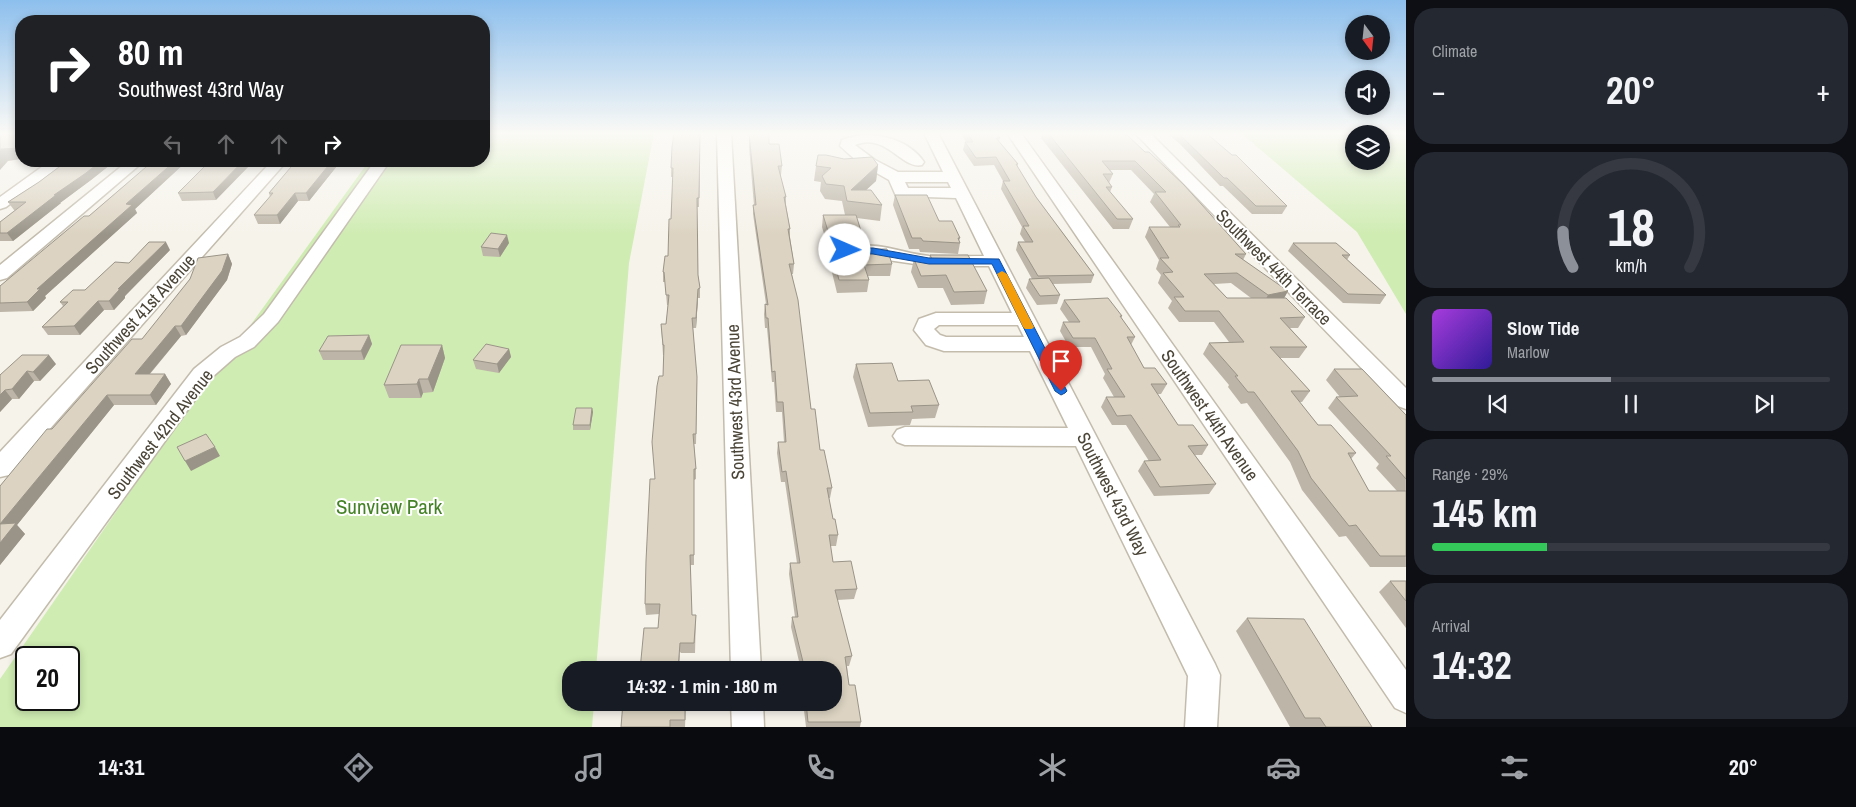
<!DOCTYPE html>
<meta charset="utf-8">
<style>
body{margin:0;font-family:"Archivo Narrow",sans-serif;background:#242831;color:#f1f3f6;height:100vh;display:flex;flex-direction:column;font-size:19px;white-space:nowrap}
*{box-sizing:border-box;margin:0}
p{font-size:16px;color:#9ea1a6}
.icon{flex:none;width:28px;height:28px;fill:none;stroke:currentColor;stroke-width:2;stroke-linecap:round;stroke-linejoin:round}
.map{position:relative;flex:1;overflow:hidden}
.sheet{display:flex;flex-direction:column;gap:8px;padding:8px;background:#0d0f14;width:450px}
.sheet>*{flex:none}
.guide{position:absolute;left:15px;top:15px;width:475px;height:152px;border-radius:20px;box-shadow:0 2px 8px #0003;background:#202124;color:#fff;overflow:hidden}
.needle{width:32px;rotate:165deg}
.buttons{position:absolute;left:1345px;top:15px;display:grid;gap:10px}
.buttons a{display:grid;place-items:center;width:45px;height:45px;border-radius:50%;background:#171b24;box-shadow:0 2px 8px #0003;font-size:25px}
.speed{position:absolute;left:15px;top:646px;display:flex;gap:10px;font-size:25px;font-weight:700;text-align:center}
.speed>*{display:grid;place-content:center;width:65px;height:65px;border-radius:50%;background:#171b24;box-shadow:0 2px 8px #0003;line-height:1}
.speed .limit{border:2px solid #111;border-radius:8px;background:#fff;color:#111}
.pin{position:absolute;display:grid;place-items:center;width:42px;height:42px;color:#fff;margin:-51px -21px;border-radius:50% 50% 50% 0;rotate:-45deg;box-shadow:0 0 5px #0007}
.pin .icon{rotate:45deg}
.me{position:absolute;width:55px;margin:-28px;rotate:91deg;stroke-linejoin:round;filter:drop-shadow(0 0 4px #0008)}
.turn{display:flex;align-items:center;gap:18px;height:105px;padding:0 20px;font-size:22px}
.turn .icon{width:65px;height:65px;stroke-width:2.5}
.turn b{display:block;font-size:35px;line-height:42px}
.lanes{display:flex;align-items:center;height:48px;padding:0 20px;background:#0003;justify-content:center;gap:25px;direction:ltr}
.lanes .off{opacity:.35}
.big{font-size:38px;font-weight:700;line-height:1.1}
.sheet .card{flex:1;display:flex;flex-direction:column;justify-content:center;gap:8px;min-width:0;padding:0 18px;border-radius:20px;background:#242831}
.sheet .dial{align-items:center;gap:0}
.dial svg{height:130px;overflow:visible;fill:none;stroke:#363941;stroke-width:7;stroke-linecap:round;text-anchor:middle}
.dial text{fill:#f1f3f6;stroke:none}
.song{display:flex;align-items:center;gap:15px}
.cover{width:60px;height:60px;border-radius:8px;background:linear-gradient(135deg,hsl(280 70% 55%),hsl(250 70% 35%))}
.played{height:5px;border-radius:2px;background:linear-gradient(90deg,#8c9099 45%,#363941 45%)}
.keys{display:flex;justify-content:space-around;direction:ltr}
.heat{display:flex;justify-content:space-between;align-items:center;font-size:28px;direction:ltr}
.charge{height:8px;border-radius:4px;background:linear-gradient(90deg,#34c759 29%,#363941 0)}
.trip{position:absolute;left:562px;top:661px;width:280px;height:50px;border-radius:20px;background:#171b24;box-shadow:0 2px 8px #0003;font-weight:700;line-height:50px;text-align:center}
.tabs{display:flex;height:80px;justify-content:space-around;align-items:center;background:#090b0e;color:#9ea1a6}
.tabs .icon{width:35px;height:35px}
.tabs .selected{color:#8c9099}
.tabs b{font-size:22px;color:#f1f3f6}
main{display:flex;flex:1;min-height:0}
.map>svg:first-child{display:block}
</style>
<main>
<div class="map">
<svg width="1406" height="727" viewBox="0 0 1406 727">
<rect width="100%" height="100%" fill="#f6f3eb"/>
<path fill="#cfecb2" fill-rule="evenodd" d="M484 133H654L629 263 596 670H571V702L594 703 592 727H0V679L211 375 247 330 369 161H484ZM26 658H69V700H26Z
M1241 133H1406V314L1357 232ZM1354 134H1381V161H1354Z"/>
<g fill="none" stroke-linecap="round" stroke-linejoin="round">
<g stroke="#c3bcad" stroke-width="3">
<path id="minor" d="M717 133H731L761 670H731Z
M924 133H938L1215 664 1220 675 1217 727H1185L1188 676 1076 446 905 445 897 442 893 436 897 430 905 427 1068 428 1030 351H944L926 345 914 330 919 319 936 313H1012L989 266H929L853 255 850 251 853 247C878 241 905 254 929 256 947 257 966 256 984 256L956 198 896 196 889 180 859 163 840 146 842 140C869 129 907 137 924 162L922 165C902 170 886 132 855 145L875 160 898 172H943ZM905 182H948L951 188H908ZM939 325H1018L1024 337H946L940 335 934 329Z
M1007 133H1021L1406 670V713L1395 708Z
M1135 133H1150L1406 388V409L1398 406Z
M50 161H67L6 207 0 209V197Z
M128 161H144L7 278 0 280V265Z
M272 161H287L9 475 0 477V452Z
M375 161H390L278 322 254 347 235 357 210 379 11 654 0 658V620L194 369 221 347 240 337 264 314Z
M731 702H763L764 727H732Z"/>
</g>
<use href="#minor" fill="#fff" fill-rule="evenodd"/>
</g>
<path fill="#bdb5a7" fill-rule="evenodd" d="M700 133 699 207H697L698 275 700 288V298H698L696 328H693L697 387 696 444H694L696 469V479L694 480V565H690L692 615H696L695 653H681L658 628 659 614 646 615 645 604 663 376 664 355H663L661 324H666L668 305H667L665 282H663V272L668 256 671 219 673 177H671V168Z
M749 133 769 144 782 166 781 175H780L786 197V205L790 229V237L794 264 793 274H792L811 409 820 450 832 488 830 498H829L833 519 838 535 836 546H830L833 562 857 589 854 599 837 600 852 656 849 666H847L849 685 861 722 860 727H806L803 702H834V670H801L791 627 792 617H795L789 574 790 563H797L785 482H781L777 453 778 442H784L782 412H776L774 382H772L767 328H765L764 314 765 304H766L753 214V205H754L749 147Z
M961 133H997L1000 138 999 141 1018 164 1017 167 1036 197 1094 275 1091 283 1053 284 1060 295 1057 304 1037 305 1026 288 1029 279H1032L1016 250 1018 242H1025L1020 234 1022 227 1001 189 1003 181 994 165 974 166 963 150 965 142H966Z
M1043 133H1125L1246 254 1243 260 1288 291 1284 298 1305 317 1298 328H1290L1307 347 1299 358H1280L1310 391 1302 402H1299L1318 425 1356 453 1351 459 1369 491H1397L1376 468 1379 464 1328 408 1336 397H1340L1326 380 1334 369 1406 415V567H1370L1346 536 1339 537 1302 490 1290 462 1247 403 1241 404 1228 387 1229 385 1203 354 1209 343 1229 342 1214 322H1179L1168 308 1172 301 1158 283 1161 275 1156 269 1159 260 1145 237 1149 227H1170L1150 202 1154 194 1131 170H1110L1113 174 1109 183 1112 187 1110 192 1133 219 1129 229H1113L1041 138ZM1231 283 1251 298H1227L1214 284Z
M1167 133H1206L1287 206 1282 214H1252L1223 186H1220L1181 145Z
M844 159 878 165 876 181 866 190 882 205 880 221 857 218 859 242 843 244 866 249 892 264 890 276H868L869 280 867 292 837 293 828 256 829 251 822 227 823 215H845L842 201 825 199 820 191 821 182 814 181 816 166Z
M67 161H115L91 180 60 203H61L13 241H0V222L15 210H14L8 202 39 182Z
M153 161H187L135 209 137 213 45 296 46 298 33 311 0 312V286L89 216Z
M210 161 216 200 182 201 178 193Z
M296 161H341L309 201H298L280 224H258L254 215 270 197 269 193Z
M895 195 939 221 960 238 959 241 960 243 958 254 920 252 919 249H909L893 205Z
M509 243 500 257 483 256 481 247Z
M1293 243 1350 255 1347 260 1386 295 1380 304 1343 303 1288 251Z
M170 250 125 296V298L114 310H104L80 335H48L42 327 63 306 60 302 85 290 129 263Z
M228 254 232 264 227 280 186 335 181 336 150 374H165L171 384 156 405H114L17 525 25 534 0 565V486L52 429 142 339Z
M930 255 987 291 984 304 951 305 943 288H918L911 272 914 259H929Z
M1064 300 1122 316 1121 318 1135 337 1131 345 1144 368 1167 384 1161 394H1157L1178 425 1208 445 1202 455H1195L1216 484 1209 494 1154 496 1138 471 1144 461H1149L1126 425H1112L1101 407 1106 397H1114L1103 378 1105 374 1091 347H1069L1060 331 1063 322H1069L1060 309Z
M369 335 372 344 364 360H323L319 351Z
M442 345 445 358 433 392 423 393 421 398H389L384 385Z
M509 349 511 357 499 373 476 369 473 360Z
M56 364 40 381H34L19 399H12L0 412V375Z
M856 364 898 381 939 405 935 418 912 419 910 425 868 427 853 377Z
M592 408 593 412 590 430H573V425Z
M1390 581H1406V628L1379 592Z
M1247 618 1372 727H1290L1236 631Z
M623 702H686L685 727H621Z"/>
<path fill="#9a9488" d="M21 145V159L8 161 0 170V151L1 149Z
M101 161H115L91 180 60 203H61L13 241 7 233 54 195Z
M175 161H187L135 209 137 213 45 296 46 298 33 311 27 302 37 289 126 204Z
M243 161H254L216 200 213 192Z
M332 161H341L309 201 306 193Z
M878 165 876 181 853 202 851 190Z
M295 193 298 201 280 224 277 215Z
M861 231 859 242 838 245 836 238 839 233Z
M507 235 509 243 500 257 498 249Z
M166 242 170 250 125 296V298L114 310 109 301 118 289Z
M228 254 232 264 227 280 186 335 181 326Z
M698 289V298L696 328V318Z
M1288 291 1282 302 1262 306 1268 295Z
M98 301 104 310 80 335 74 326Z
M175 326 181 336 141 384 135 374Z
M369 335 372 344 364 360 361 351Z
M442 345 445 358 433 392 428 379Z
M509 349 511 357 499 373 497 364Z
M49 355 56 364 40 381 33 372Z
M27 371 34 381 19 399 12 389Z
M165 374 171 384 156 405 150 395Z
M419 379 423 393 421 398 417 384Z
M5 390 12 399 0 412V395Z
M107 395 114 405 17 525 25 534 0 565V524Z
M592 408 593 412 590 430V425Z
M215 447 220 456 191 471 185 461Z
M680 643 679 670H678Z"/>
<path fill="#dcd3c2" stroke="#9a9488" d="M0 133H21V145L19 148 1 149 0 151Z
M674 133H700L699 198H697L698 275 700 288 698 289 696 318H692L697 377 696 434H693L696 469H694V555H690L692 615H696L694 643H680L678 670H640L644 628H658L660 604H645L646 561 650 479H655L652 442 657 386 659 376H663L664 345H663L661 324H666L669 295H666L664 272H663L665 256H668L669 219H671L673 168H671L672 147Z
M749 133H769V144H779L782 166H778L786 197H784L790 229H788L794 264H789L798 300 811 409H815L820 450H824L832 488H827L833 519H835L838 535H829L833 562 851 561 857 589 835 590 852 656 845 657 849 685H855L861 722H808L806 702H834V670H805L792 617H798L790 563H800L786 471 782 472 778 442H786L783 402H777L775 371 772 372 768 318H766L765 304 768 305 753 205H756Z
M967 133H997L1000 138H996L1018 164H1016L1036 197 1094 275 1038 276 1018 242H1033L1023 226H1029L1003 181H1010L996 157 976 158 965 142H973Z
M1048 133H1125L1145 152H1149L1184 185 1246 254H1235L1288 291 1268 295 1237 273 1204 274 1227 298H1286L1305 317 1280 318 1307 347H1270L1310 391H1291L1318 425H1331L1356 453H1348L1369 491H1406V556H1380L1356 525 1349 526 1311 478 1298 451 1254 392H1248L1235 376H1238L1209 343 1244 342 1219 311H1185L1174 297H1184L1163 273 1173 272 1160 258H1169L1149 227H1180L1178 225H1181L1155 192H1166L1135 161H1102L1113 174H1103L1112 187H1106L1133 219H1117Z
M1178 133H1206L1232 155H1236L1287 206H1256L1227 178H1224Z
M818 155H826L844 159 872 157 878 165 851 190H871L882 205 847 201 844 186 826 184 822 176 831 168 816 166Z
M67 161H101L86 173 54 195H56L7 233H0V222L26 202H8L39 182Z
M153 161H175L126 204 132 205 37 289H40L27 302 0 303V286L84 216H89Z
M210 161H243L213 192 178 193Z
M296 161H332L306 193H295L277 215H254L273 193H269Z
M895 195H927L939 221H952L960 238H958L960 243 923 241 921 238H912Z
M823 215H856L861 231 839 233 836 238 840 244 865 245 866 249H887L892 264 864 265 869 280H839L830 244H832Z
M491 233 507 235 498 249 481 247Z
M149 242H166L118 289H120L109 301H98L74 326 42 327 68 302H60L73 290H85L115 262 129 263Z
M1293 243H1336L1350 255H1342L1386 295 1348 294Z
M228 254 222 271 181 326H175L135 374H165L150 395H107L0 524 16 523 0 543V486L47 429H52L132 339H142L190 279 198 258Z
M930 255H968L987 291 954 292 946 275 921 276 914 259H932Z
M1049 278 1060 295 1040 296 1029 279Z
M1108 298 1122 316H1120L1135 337H1127L1144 368H1155L1167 384H1151L1178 425H1193L1208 445 1188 446 1216 484 1160 487 1144 461 1161 460 1131 415 1117 416 1106 397H1125L1107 369H1112L1095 338H1073L1063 322H1080L1064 300Z
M369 335 361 351H319L328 336Z
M486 344 509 349 497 364 473 360Z
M401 345H442L428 379H419L417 384 384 385Z
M22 355H49L33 372 27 371 12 389 5 390 0 395V375Z
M892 363 898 381 929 380 939 405 911 406 913 412 870 413 856 364Z
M1334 369H1362L1406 415V479L1386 456H1391L1336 397 1358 396Z
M576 408H592L590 425H573Z
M206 434 215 447 185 461 177 447Z
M1390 581H1406V601Z
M1247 618 1304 619 1372 727H1326L1320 718H1305Z
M623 702H685V720H670V727H621Z"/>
<linearGradient id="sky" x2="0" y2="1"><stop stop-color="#8dbfed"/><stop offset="0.57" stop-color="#fbfaf6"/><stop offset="1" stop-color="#fbfaf6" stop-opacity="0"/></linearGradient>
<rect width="1406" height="235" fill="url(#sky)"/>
<path fill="#1a73e8" stroke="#114b97" d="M842 248H873L929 258 999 259 1067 391 1065 393 1061 395 1055 391 992 264H929L873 254 845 253 840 250Z"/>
<path fill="#f59e0b" d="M1002 271 1007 274 1034 327 1032 329H1025L1023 327 997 274Z"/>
<g text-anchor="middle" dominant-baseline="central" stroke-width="4" stroke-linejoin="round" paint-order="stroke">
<g font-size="18" fill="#4b4538" stroke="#fff">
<text transform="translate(1274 267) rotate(45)">Southwest 44th Terrace</text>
<text transform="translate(140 314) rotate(-48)">Southwest 41st Avenue</text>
<text transform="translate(735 402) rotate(-92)">Southwest 43rd Avenue</text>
<text transform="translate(1210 415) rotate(55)">Southwest 44th Avenue</text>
<text transform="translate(160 434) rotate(-52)">Southwest 42nd Avenue</text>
<text transform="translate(1113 494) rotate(63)">Southwest 43rd Way</text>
</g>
<g font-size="21" fill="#448226" stroke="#fff">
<text x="389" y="506">Sunview Park</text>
</g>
</g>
</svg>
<div class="buttons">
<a><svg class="needle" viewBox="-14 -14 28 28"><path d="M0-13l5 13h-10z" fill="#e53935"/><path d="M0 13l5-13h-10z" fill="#9ea1a6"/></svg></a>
<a><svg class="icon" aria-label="sound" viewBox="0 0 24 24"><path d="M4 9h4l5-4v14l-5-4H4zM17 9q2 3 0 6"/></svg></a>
<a><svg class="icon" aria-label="layers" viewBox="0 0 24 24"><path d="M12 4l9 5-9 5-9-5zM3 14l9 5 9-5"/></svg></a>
</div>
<div class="speed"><div class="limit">20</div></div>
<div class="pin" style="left:1061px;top:391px;background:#d93025"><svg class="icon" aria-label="arrive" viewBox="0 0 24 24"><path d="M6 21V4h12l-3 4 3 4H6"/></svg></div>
<svg class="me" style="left:845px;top:250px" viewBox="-20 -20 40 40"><circle r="19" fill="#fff"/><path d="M0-13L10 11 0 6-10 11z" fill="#1a73e8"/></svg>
<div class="trip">14:32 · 1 min · 180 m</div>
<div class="guide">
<div class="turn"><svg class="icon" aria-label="right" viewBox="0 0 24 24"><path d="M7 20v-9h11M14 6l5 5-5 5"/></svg><div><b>80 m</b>Southwest 43rd Way</div></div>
<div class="lanes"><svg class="icon off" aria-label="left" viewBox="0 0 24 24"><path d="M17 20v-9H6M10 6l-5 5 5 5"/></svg><svg class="icon off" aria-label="ahead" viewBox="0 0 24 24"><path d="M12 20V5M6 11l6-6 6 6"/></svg><svg class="icon off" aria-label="ahead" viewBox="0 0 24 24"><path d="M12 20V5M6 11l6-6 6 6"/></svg><svg class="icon" aria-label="right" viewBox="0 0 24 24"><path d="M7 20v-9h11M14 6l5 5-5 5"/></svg></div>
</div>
</div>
<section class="sheet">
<div class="card"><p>Climate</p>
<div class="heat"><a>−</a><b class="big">20°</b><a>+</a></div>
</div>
<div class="card dial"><svg viewBox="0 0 100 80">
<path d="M14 69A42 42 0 1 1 86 69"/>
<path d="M14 69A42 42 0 0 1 8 47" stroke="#8c9099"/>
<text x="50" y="56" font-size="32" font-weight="700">18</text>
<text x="50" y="72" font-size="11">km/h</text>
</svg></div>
<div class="card">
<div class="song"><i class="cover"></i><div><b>Slow Tide</b><p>Marlow</p></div></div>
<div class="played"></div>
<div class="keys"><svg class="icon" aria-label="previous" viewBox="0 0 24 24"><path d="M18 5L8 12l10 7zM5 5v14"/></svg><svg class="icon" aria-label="pause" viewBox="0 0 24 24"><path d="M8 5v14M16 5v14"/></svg><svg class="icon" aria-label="next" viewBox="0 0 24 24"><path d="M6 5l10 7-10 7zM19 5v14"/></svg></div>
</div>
<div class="card"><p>Range · 29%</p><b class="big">145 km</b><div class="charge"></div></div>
<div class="card"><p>Arrival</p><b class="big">14:32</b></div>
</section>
</main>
<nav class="tabs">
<b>14:31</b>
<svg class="icon selected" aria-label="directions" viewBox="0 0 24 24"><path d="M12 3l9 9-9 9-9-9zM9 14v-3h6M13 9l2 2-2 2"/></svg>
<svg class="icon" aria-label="music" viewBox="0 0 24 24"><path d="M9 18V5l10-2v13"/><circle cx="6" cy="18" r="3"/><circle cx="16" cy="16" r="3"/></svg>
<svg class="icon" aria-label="phone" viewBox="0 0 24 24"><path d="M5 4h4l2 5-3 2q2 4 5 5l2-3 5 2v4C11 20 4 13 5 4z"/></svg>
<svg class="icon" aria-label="climate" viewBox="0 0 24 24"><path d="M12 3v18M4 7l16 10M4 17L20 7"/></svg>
<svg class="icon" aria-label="car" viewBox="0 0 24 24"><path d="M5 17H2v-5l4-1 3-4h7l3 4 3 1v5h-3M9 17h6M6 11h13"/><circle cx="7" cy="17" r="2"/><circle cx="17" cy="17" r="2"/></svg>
<svg class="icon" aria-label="filters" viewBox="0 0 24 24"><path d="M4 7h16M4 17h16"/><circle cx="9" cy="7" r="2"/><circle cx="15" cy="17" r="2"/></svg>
<b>20°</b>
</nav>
